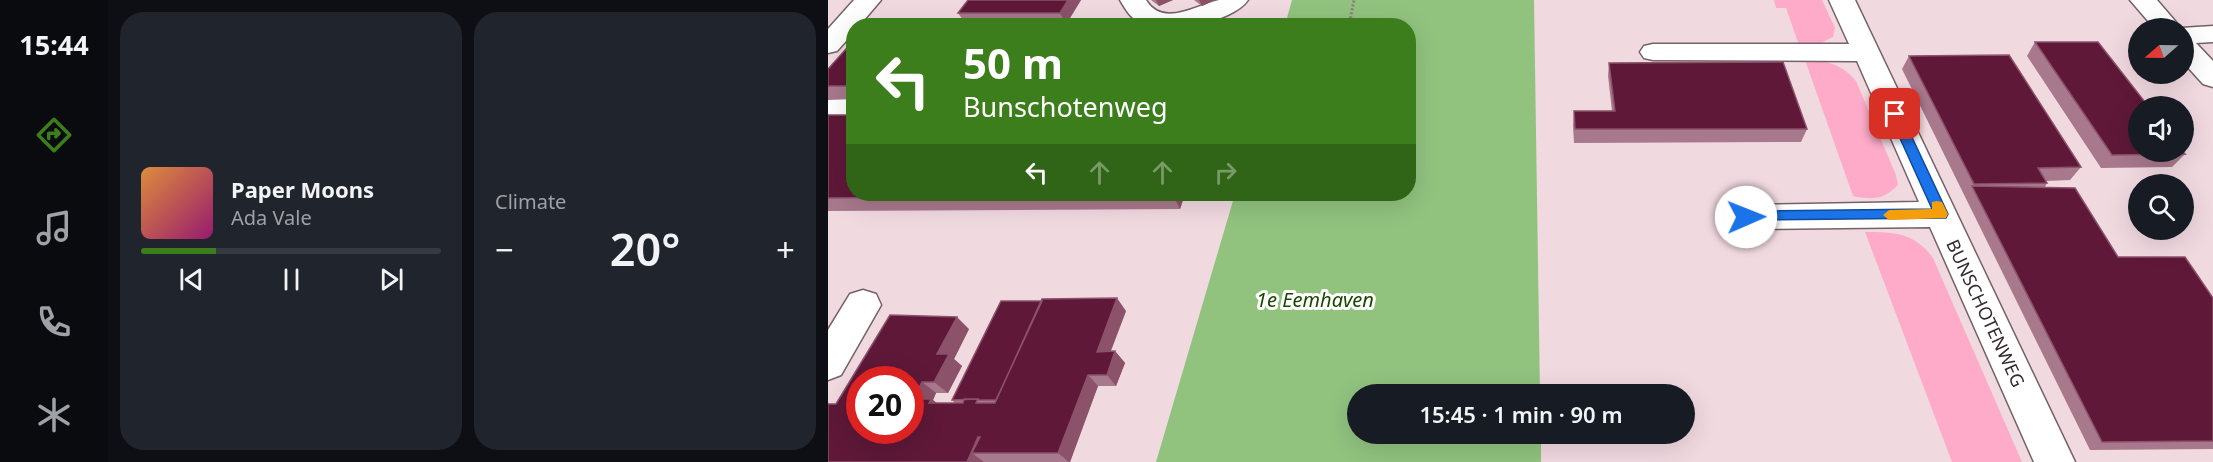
<!DOCTYPE html>
<meta charset="utf-8">
<style>
body{margin:0;font-family:"Noto Sans",sans-serif;background:#20242c;color:#f1f3f6;height:100vh;display:flex;flex-direction:column;font-size:22px;white-space:nowrap}
*{box-sizing:border-box;margin:0}
p{font-size:20px;color:#9ea1a6}
.icon{flex:none;width:33px;height:33px;fill:none;stroke:currentColor;stroke-width:2;stroke-linecap:round;stroke-linejoin:round}
.map{position:relative;flex:1;overflow:hidden}
.side{display:flex;flex-direction:column;gap:12px;padding:12px;background:#0d0f14;width:720px}
.side>*{flex:none}
.top-card{position:absolute;left:18px;top:18px;width:570px;height:183px;border-radius:24px;box-shadow:0 6px 24px #0002;background:#3c7d1c;color:#fff;overflow:hidden}
.needle{width:39px;rotate:250deg}
.fabs{position:absolute;left:1300px;top:18px;display:grid;gap:12px}
.fabs a{display:grid;place-items:center;width:66px;height:66px;border-radius:50%;background:#171b24;box-shadow:0 6px 24px #0002;font-size:30px}
.speed{position:absolute;left:18px;top:366px;display:flex;gap:12px;font-size:30px;font-weight:700;text-align:center}
.speed>*{display:grid;place-content:center;width:78px;height:78px;border-radius:50%;background:#171b24;box-shadow:0 6px 24px #0002;line-height:1}
.speed .limit{border:9px solid #d22;background:#fff;color:#111}
.pin{position:absolute;display:grid;place-items:center;width:51px;height:51px;color:#fff;margin:-26px;border-radius:12px;box-shadow:0 3px 9px #0006}
.me{position:absolute;width:66px;margin:-33px;rotate:89deg;stroke-linejoin:round;filter:drop-shadow(0 0 4px #0008)}
.turn{display:flex;align-items:center;gap:21px;height:126px;padding:0 18px;font-size:27px}
.turn .icon{width:78px;height:78px;stroke-width:2.5}
.turn b{display:block;font-size:42px;line-height:51px}
.lanes{display:flex;align-items:center;height:57px;padding:0 18px;background:#0003;justify-content:center;gap:30px;direction:ltr}
.lanes .off{opacity:.35}
.big{font-size:45px;font-weight:600;line-height:1.1}
.side .widget{flex:1;display:flex;flex-direction:column;justify-content:center;gap:9px;min-width:0;padding:0 21px;border-radius:24px;background:#20242c}
.song{display:flex;align-items:center;gap:18px}
.cover{width:72px;height:72px;border-radius:9px;background:linear-gradient(135deg,hsl(30 70% 55%),hsl(320 70% 35%))}
.played{height:6px;border-radius:3px;background:linear-gradient(90deg,#3c7d1c 25%,#363941 25%)}
.keys{display:flex;justify-content:space-around;direction:ltr}
.heat{display:flex;justify-content:space-between;align-items:center;font-size:33px;direction:ltr}
.side .tiles{flex:1;display:grid;gap:12px;grid-template-columns:repeat(2,1fr)}
.trip{position:absolute;left:519px;top:384px;width:348px;height:60px;border-radius:30px;background:#171b24;box-shadow:0 6px 24px #0002;font-weight:600;line-height:60px;text-align:center}
main{display:flex;flex:1;min-height:0}
.dock{display:flex;flex-direction:column;width:108px;justify-content:space-around;align-items:center;background:#090b0e;color:#9ea1a6}
.dock .icon{width:42px;height:42px}
.dock .on{color:#3c7d1c}
.dock b{font-size:27px;color:#f1f3f6}
.map>svg:first-child{display:block}
</style>
<main>
<nav class="dock">
<b>15:44</b>
<svg class="icon on" aria-label="directions" viewBox="0 0 24 24"><path d="M12 3l9 9-9 9-9-9zM9 14v-3h6M13 9l2 2-2 2"/></svg>
<svg class="icon" aria-label="music" viewBox="0 0 24 24"><path d="M9 18V5l10-2v13"/><circle cx="6" cy="18" r="3"/><circle cx="16" cy="16" r="3"/></svg>
<svg class="icon" aria-label="phone" viewBox="0 0 24 24"><path d="M5 4h4l2 5-3 2q2 4 5 5l2-3 5 2v4C11 20 4 13 5 4z"/></svg>
<svg class="icon" aria-label="climate" viewBox="0 0 24 24"><path d="M12 3v18M4 7l16 10M4 17L20 7"/></svg>
</nav>
<section class="side">
<div class="tiles">
<div class="widget">
<div class="song"><i class="cover"></i><div><b>Paper Moons</b><p>Ada Vale</p></div></div>
<div class="played"></div>
<div class="keys"><svg class="icon" aria-label="previous" viewBox="0 0 24 24"><path d="M18 5L8 12l10 7zM5 5v14"/></svg><svg class="icon" aria-label="pause" viewBox="0 0 24 24"><path d="M8 5v14M16 5v14"/></svg><svg class="icon" aria-label="next" viewBox="0 0 24 24"><path d="M6 5l10 7-10 7zM19 5v14"/></svg></div>
</div>
<div class="widget"><p>Climate</p>
<div class="heat"><a>−</a><b class="big">20°</b><a>+</a></div>
</div>
</div>
</section>
<div class="map">
<svg width="1385" height="462" viewBox="0 0 1385 462">
<rect width="100%" height="100%" fill="#f1d9e0"/>
<path fill="#fdabc8" d="M946 0H994L1007 28 1005 37 989 45H971L958 8H948Z
M977 60C998 60 1014 64 1028 81L1068 175 1070 185C1055 200 1045 200 1025 196Z
M1037 232C1067 232 1087 233 1105 258L1194 462H1124Z"/>
<path fill="#91c37f" d="M464 0H706L712 394H530V434H713V462H328L407 194H580V26L457 25Z"/>
<g fill="none" stroke-linecap="round" stroke-linejoin="round">
<g stroke="#766168" stroke-width="3">
<path id="minor" d="M26 0H53L31 26H26V32L9 51 0 53V29Z
M292 0H318C335 28 368 5 391 0 399 0 411 0 420 0 404 23 339 34 314 24 303 19 298 10 292 0Z
M1001 0H1027L1247 462H1206L1102 227 918 229 907 226 902 217 907 208 918 205 1091 202 1029 61 825 60 816 58 812 52 816 46 825 44H1021Z
M1302 0H1329L1353 28 1385 26V42L1368 43 1385 61V87L1375 84 1356 63V28H1326Z
M0 98H26V118H0Z
M35 290 48 294 53 305 13 375 0 380V330L22 294Z"/>
</g>
<path stroke="#8e7e83" stroke-width="3" stroke-dasharray="2 2" stroke-linecap="butt" d="M521 26 526 0"/>
<use href="#minor" fill="#fff" fill-rule="evenodd"/>
</g>
<path fill="#a8788c" d="M253 0 241 20H135L130 13Z
M323 0H345L331 6Z
M366 0H387L374 6Z
M26 40V99L0 100V69Z
M1207 42 1357 154 1344 167 1273 168 1199 56Z
M1081 56 1253 167 1242 180 1218 181 1219 183 1217 187 1290 257 1385 298V449L1262 450 1074 69Z
M781 63 979 129 973 142 746 143 745 125 746 111H784L780 76Z
M0 115 26 194H357L352 209 0 211Z
M298 311 283 351H287L297 363 288 386H270L242 462H0L8 404 141 329 126 359 134 366 120 393H108L105 400 108 403H127L124 400Z"/>
<path fill="#8b526a" d="M240 0H253L238 24 232 13Z
M328 0H345L331 6Z
M371 0H387L374 6Z
M410 19 412 26H407Z
M346 194H357L352 209 345 195Z
M289 298 298 311 278 363 269 352Z
M129 317 141 329 126 359 134 366 120 393 106 382 109 354Z
M287 351 297 363 288 386 279 375Z
M260 375 270 386 242 462H241L230 453Z
M94 382 108 393 105 400 118 410 83 403Z
M150 437 163 448 144 453 156 462H139Z"/>
<path fill="#5f1838" stroke="#8b526a" stroke-width="1.5" fill-rule="evenodd" d="M140 0H240L232 13H130Z
M410 19 407 26H38L42 21Z
M26 40V86H0V69Z
M1207 42H1270L1320 106H1311V152H1355L1357 154 1284 155Z
M1181 55 1253 167 1210 168 1219 183 1146 184 1081 56Z
M955 62 979 129H747L746 111H787L781 63Z
M0 115H26V194H346L345 195 0 198Z
M1144 186 1247 188 1290 257H1357L1385 298V441L1274 442Z
M289 298 269 352 287 351 279 375H260L230 453H144L152 437H150L139 462H0V404H8L62 315 129 317 109 354H121L106 382H94L83 403H88L90 399H103L101 403H135L136 399H150L148 403H167L214 299ZM32 380H82V430H32Z
M173 301H214L168 400H151L150 399 124 400Z"/>
<path fill="#1a73e8" stroke="#114b97" stroke-width="1.5" d="M1067 110 1073 114 1120 214 1118 218 914 220 912 217 918 211 1104 209 1061 114Z"/>
<path fill="#f59e0b" d="M1109 201 1114 202 1120 214 1118 218 1061 220 1055 215 1061 210 1104 209V202Z"/>
<g text-anchor="middle" dominant-baseline="central" stroke-width="6" stroke-linejoin="round" paint-order="stroke">
<g font-size="18" fill="#342b2e" stroke="#fff">
<text transform="translate(1158 313) rotate(65)">BUNSCHOTENWEG</text>
</g>
<g font-size="20" font-style="italic" fill="#1a4800" stroke="#fff">
<text x="487" y="299">1e Eemhaven</text>
</g>
</g>
</svg>
<div class="fabs">
<a><svg class="needle" viewBox="-14 -14 28 28"><path d="M0-13l5 13h-10z" fill="#e53935"/><path d="M0 13l5-13h-10z" fill="#9ea1a6"/></svg></a>
<a><svg class="icon" aria-label="sound" viewBox="0 0 24 24"><path d="M4 9h4l5-4v14l-5-4H4zM17 9q2 3 0 6"/></svg></a>
<a><svg class="icon" aria-label="search" viewBox="0 0 24 24"><circle cx="10" cy="10" r="6"/><path d="M15 15l6 6"/></svg></a>
</div>
<div class="speed"><div class="limit">20</div></div>
<div class="pin" style="left:1067px;top:114px;background:#d93025"><svg class="icon" aria-label="arrive" viewBox="0 0 24 24"><path d="M6 21V4h12l-3 4 3 4H6"/></svg></div>
<svg class="me" style="left:918px;top:217px" viewBox="-20 -20 40 40"><circle r="19" fill="#fff"/><path d="M0-13L10 11 0 6-10 11z" fill="#1a73e8"/></svg>
<div class="trip">15:45 · 1 min · 90 m</div>
<div class="top-card">
<div class="turn"><svg class="icon" aria-label="left" viewBox="0 0 24 24"><path d="M17 20v-9H6M10 6l-5 5 5 5"/></svg><div><b>50 m</b>Bunschotenweg</div></div>
<div class="lanes"><svg class="icon" aria-label="left" viewBox="0 0 24 24"><path d="M17 20v-9H6M10 6l-5 5 5 5"/></svg><svg class="icon off" aria-label="ahead" viewBox="0 0 24 24"><path d="M12 20V5M6 11l6-6 6 6"/></svg><svg class="icon off" aria-label="ahead" viewBox="0 0 24 24"><path d="M12 20V5M6 11l6-6 6 6"/></svg><svg class="icon off" aria-label="right" viewBox="0 0 24 24"><path d="M7 20v-9h11M14 6l5 5-5 5"/></svg></div>
</div>
</div>
</main>
